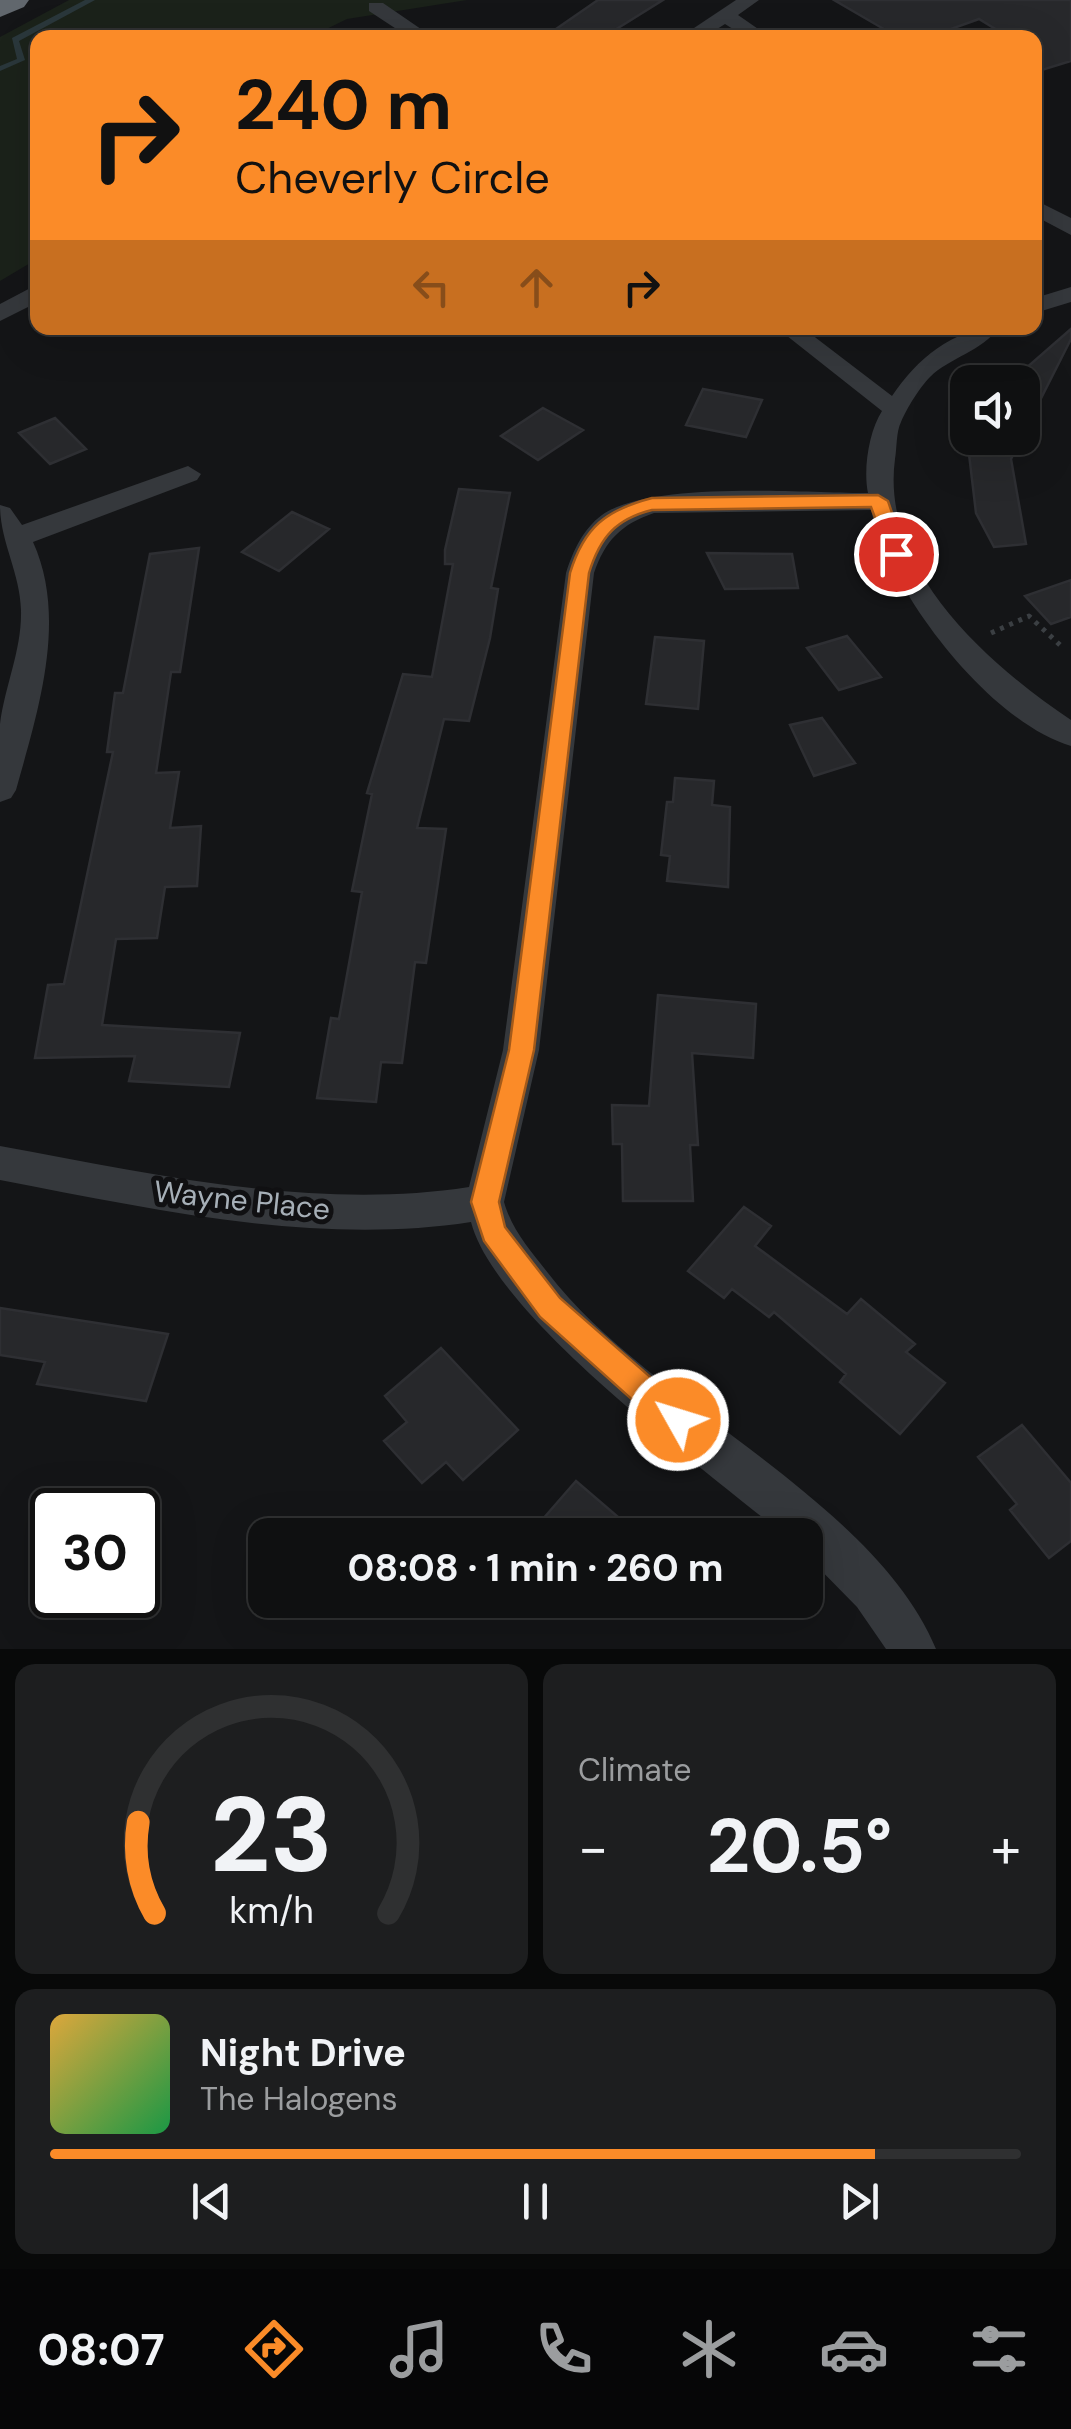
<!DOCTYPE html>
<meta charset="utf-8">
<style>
body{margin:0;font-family:"DM Sans",sans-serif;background:#1d1e1f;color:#f1f3f6;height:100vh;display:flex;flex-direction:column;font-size:38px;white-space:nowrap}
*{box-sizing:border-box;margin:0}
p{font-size:32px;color:#9b9d9f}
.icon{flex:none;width:55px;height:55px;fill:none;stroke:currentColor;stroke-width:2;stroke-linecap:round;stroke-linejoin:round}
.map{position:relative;height:1649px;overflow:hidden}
.side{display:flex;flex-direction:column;gap:15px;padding:15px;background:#080909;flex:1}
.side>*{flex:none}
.guide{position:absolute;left:30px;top:30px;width:1012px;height:305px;border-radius:20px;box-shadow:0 10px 40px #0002,0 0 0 2px #2f3031;background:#fb8b28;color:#111;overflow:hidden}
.buttons{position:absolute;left:950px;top:365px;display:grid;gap:20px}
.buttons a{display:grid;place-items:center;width:90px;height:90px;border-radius:20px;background:#0f1011;box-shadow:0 10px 40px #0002,0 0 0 2px #2f3031;font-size:50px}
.speed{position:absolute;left:30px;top:1488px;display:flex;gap:20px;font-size:50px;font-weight:700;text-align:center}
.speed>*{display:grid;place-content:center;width:130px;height:130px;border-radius:50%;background:#0f1011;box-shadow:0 10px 40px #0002,0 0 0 2px #2f3031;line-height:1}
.speed .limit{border:5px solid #111;border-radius:15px;background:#fff;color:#111}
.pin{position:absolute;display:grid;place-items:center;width:85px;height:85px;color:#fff;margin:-42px;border:5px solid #fff;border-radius:50%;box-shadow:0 2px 10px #0007}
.me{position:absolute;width:110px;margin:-55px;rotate:309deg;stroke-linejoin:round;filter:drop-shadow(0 0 8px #0008)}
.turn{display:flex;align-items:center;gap:35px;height:210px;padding:0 40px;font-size:45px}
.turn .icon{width:130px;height:130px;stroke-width:2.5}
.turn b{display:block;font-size:70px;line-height:85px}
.lanes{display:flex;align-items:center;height:95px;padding:0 40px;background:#0003;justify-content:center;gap:50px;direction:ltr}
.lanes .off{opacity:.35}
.big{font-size:75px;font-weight:700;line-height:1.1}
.side .tile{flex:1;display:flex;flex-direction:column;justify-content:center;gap:15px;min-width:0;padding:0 35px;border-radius:20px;background:#1d1e1f}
.side .dial{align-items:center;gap:0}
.dial svg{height:260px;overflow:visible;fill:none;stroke:#2f3031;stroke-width:7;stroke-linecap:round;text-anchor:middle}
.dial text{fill:#f1f3f6;stroke:none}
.song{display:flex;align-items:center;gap:30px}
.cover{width:120px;height:120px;border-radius:15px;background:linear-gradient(135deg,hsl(40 70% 55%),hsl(140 70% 35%))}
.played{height:10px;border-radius:5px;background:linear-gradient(90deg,#fb8b28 85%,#2f3031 85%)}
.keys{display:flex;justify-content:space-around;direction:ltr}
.heat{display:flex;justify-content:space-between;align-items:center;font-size:55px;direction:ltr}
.side .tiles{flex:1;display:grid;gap:15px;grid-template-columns:1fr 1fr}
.tile:last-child{grid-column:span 2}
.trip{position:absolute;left:248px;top:1518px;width:575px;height:100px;border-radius:20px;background:#0f1011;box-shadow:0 10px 40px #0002,0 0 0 2px #2f3031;font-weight:700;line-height:100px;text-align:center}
.dock{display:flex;height:160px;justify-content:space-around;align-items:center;background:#060607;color:#9b9d9f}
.dock .icon{width:70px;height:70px}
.dock .current{color:#fb8b28}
.dock b{font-size:45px;color:#f1f3f6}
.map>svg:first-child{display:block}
</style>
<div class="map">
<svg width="1071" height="1649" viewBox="0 0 1071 1649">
<rect width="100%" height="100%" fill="#141517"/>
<path fill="#1b221a" d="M69 0H467L347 19 310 37 38 38 37 259 0 281V37Z"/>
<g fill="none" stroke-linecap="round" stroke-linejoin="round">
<path fill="#2a373b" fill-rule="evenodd" d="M85 0H95L19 41 25 60 0 71V66L17 59 12 38Z"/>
</g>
<path fill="#27282b" stroke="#2e2f33" stroke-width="2.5" d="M598 0H663L602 38H543Z
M834 0H1071V61L1035 72V38H1010L979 19 926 38 908 30 894 35Z
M1071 329V339L1022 436V382H1010Z
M703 389 762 400 746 437 686 425Z
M543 408 583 430 538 460 501 436Z
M55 418 86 449 50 464 19 433Z
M978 438H1022L1011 459 1026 544 994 547 976 513 969 454Z
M459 489 510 493 491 588 498 589 490 638 469 721 444 719 417 828 446 829 426 963 415 962 402 1063 381 1062 376 1102 317 1098 331 1018 339 1019 362 892 352 891 372 794 367 793 403 674 432 677 453 564H445V550Z
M292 512 329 529 279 571 242 552Z
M199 548 180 672H171L156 773 179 772 170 828 201 826 197 886 165 887 157 938 116 939 102 1025 240 1033 229 1087 129 1081 135 1056 35 1058 48 985 64 984 113 752H107L115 693H123L150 554Z
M707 553 792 554 798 588 725 589Z
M1071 580V617L1051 624 1025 596Z
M847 636 881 677 839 690 807 648Z
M655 637 704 641 698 709 646 704Z
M822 718 855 763 814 776 790 725Z
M675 778 714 781 712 805 730 807 728 887 667 881 670 856 661 855 667 802H673Z
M658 995 756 1004 753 1058 692 1053 698 1145H690L693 1201H623L622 1144H613L612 1105 649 1106Z
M744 1207 771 1226 755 1246 847 1314 861 1299 915 1344 906 1352 945 1383 900 1434 840 1382 846 1374 774 1312 769 1317 732 1289 724 1298 688 1271Z
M0 1308 168 1334 146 1401 37 1384 45 1362 0 1355Z
M441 1348 518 1430 463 1480 446 1462 422 1483 384 1441 407 1422 385 1396Z
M1022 1425 1071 1483V1541L1049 1558 1010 1510 1017 1504 978 1457Z
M576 1481 639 1535H529Z"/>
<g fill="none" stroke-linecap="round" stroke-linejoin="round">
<path stroke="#3b3f43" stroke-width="5" stroke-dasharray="4 6" stroke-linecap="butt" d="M991 633 1029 616 1060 645"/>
<path fill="#35383c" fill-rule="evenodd" d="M736 0H759L738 15 771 38H747L725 24 703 38H679Z
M369 3H383L434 38H410L369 11Z
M1035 200 1071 218V235L1035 216Z
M38 284V302L0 321V304Z
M1071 287V302L1035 313V298Z
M777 328H803L892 396C917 359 953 328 998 328 984 350 949 358 930 377 920 387 907 408 901 422 896 432 897 448 895 459 880 570 989 665 1071 720V746C989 722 889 591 871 510L654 513C621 524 605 541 594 573L539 1050 504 1202C512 1230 530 1250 548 1273 647 1403 874 1499 936 1649H886L857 1607 805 1554V1535H784C705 1469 495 1316 471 1222 316 1246 152 1209 0 1180V1146C152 1174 315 1211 469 1187L503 1050 566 573C573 551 583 529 602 515 651 480 804 493 868 493 863 469 869 431 882 411Z
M188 466 201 474 197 480 33 542C68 619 38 711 16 790L11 798 0 802C0 777 0 749 0 724 5 685 22 650 21 610 20 572 0 542 0 505L10 508 22 525Z"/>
<path fill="#61676d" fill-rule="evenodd" d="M0 0H29L24 7 0 17Z"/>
</g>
<path fill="#fb8b28" stroke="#a35a1a" stroke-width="2.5" d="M878 495 888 501 906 554 903 558H890L871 507 652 510C616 519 600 537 589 573L534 1050 499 1202 505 1227 560 1298 688 1410 692 1420 688 1431 678 1435 667 1431 540 1317 484 1241 471 1202 509 1050 570 573C584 527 606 510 652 498Z"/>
<g text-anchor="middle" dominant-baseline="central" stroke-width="10" stroke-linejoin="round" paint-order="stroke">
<g font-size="30" fill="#a6afb7" stroke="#101012">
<text transform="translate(242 1200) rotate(6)">Wayne Place</text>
</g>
</g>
</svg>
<div class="buttons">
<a><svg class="icon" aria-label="sound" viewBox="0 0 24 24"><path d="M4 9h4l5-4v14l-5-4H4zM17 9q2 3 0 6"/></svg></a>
</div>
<div class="speed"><div class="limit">30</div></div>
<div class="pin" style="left:896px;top:554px;background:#d93025"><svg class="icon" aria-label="arrive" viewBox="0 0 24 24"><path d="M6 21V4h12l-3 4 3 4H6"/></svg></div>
<svg class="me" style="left:678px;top:1420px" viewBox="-20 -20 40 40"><circle r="17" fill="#fb8b28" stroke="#fff" stroke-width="3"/><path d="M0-11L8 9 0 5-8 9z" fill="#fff"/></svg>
<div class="trip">08:08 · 1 min · 260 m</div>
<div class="guide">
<div class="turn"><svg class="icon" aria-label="right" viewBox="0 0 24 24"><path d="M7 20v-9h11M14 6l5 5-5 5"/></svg><div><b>240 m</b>Cheverly Circle</div></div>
<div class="lanes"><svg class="icon off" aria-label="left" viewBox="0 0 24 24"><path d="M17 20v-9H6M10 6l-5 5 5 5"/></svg><svg class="icon off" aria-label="ahead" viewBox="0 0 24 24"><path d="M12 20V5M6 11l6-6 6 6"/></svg><svg class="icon" aria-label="right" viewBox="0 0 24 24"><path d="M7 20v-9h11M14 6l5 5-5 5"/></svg></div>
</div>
</div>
<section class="side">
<div class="tiles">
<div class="tile dial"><svg viewBox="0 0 100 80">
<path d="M14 69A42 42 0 1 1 86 69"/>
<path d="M14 69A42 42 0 0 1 9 41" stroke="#fb8b28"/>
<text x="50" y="56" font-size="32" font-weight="700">23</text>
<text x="50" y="72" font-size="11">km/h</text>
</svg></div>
<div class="tile"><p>Climate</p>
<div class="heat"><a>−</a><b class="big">20.5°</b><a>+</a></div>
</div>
<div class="tile">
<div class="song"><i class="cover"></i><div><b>Night Drive</b><p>The Halogens</p></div></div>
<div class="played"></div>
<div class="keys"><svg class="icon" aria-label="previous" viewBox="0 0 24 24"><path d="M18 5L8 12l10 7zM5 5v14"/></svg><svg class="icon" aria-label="pause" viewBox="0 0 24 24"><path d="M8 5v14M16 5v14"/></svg><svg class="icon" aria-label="next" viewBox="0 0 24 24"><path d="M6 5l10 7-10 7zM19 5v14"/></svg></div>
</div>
</div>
</section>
<nav class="dock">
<b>08:07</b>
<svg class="icon current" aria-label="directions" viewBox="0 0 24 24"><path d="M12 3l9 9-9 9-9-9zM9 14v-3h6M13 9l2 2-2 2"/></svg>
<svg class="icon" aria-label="music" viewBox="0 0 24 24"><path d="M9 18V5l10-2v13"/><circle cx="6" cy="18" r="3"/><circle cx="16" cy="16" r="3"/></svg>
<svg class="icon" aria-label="phone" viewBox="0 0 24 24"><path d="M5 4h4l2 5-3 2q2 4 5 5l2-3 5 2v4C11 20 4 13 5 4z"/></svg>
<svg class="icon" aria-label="climate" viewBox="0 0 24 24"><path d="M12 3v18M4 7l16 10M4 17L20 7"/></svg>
<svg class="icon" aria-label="car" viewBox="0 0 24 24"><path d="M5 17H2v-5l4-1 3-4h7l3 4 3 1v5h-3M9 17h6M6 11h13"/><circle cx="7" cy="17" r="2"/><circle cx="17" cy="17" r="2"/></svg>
<svg class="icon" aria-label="filters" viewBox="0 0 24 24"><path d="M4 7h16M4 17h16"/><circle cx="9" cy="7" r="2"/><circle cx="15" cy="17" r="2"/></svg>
</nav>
